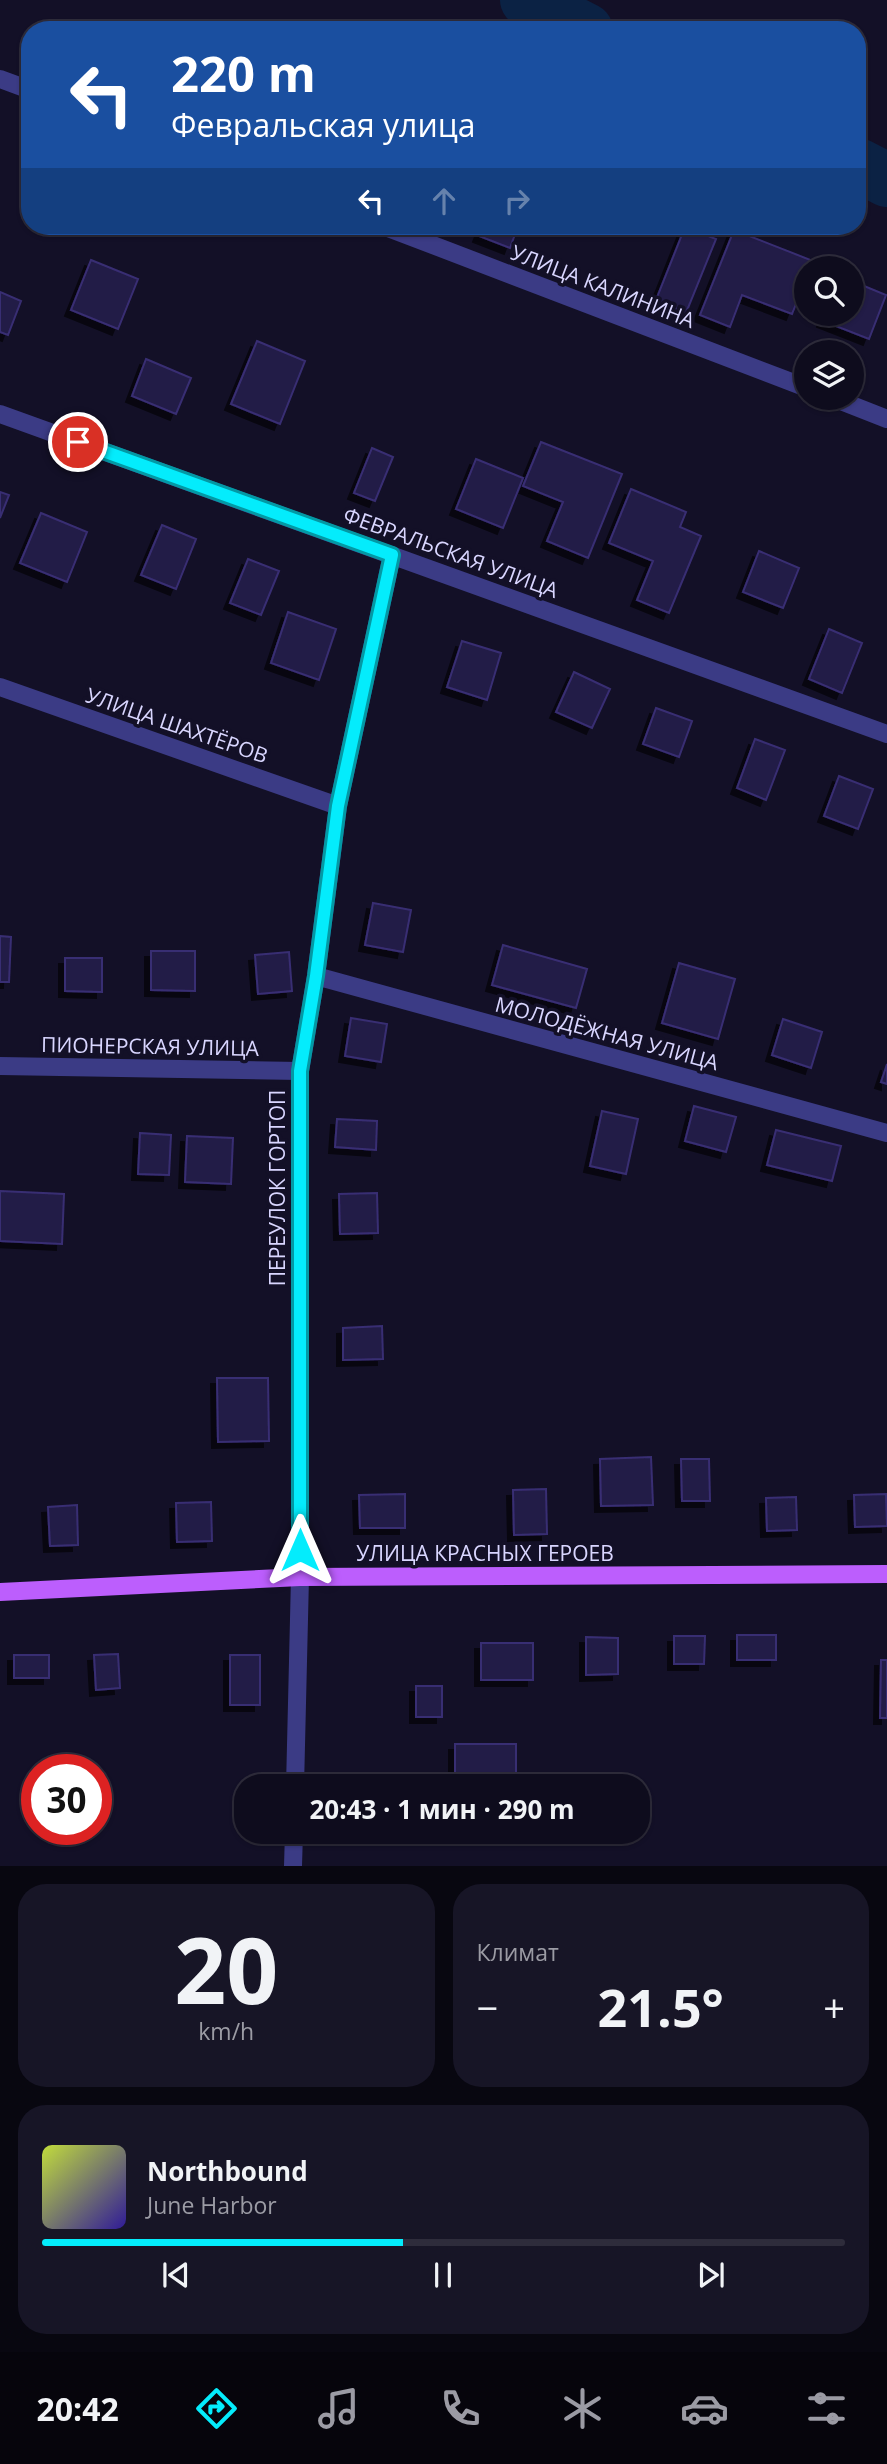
<!DOCTYPE html>
<html lang="ru">
<meta charset="utf-8">
<style>
body{margin:0;font-family:"Open Sans",sans-serif;background:#171526;color:#f1f3f6;height:100vh;display:flex;flex-direction:column;font-size:26px;white-space:nowrap}
*{box-sizing:border-box;margin:0}
p{font-size:23px;color:#9b9ba4}
.icon{flex:none;width:38px;height:38px;fill:none;stroke:currentColor;stroke-width:2;stroke-linecap:round;stroke-linejoin:round}
.map{position:relative;height:1866px;overflow:hidden}
.side{display:flex;flex-direction:column;gap:18px;padding:18px;background:#080710;flex:1}
.side>*{flex:none}
.guide{position:absolute;left:21px;top:21px;width:845px;height:214px;border-radius:28px;box-shadow:0 2px 5px #0004,0 0 0 2px #2e2c3b;background:#1a4fa0;color:#fff;overflow:hidden}
.tools{position:absolute;left:794px;top:256px;display:grid;gap:14px}
.tools a{display:grid;place-items:center;width:70px;height:70px;border-radius:50%;background:#0e0c1d;box-shadow:0 2px 5px #0004,0 0 0 2px #2e2c3b;font-size:35px}
.speed{position:absolute;left:21px;top:1754px;display:flex;gap:14px;font-size:35px;font-weight:700;text-align:center}
.speed>*{display:grid;place-content:center;width:91px;height:91px;border-radius:50%;background:#0e0c1d;box-shadow:0 2px 5px #0004,0 0 0 2px #2e2c3b;line-height:1}
.speed .limit{border:10px solid #d22;background:#fff;color:#111}
.pin{position:absolute;display:grid;place-items:center;width:60px;height:60px;color:#fff;margin:-30px;border:4px solid #fff;border-radius:50%;box-shadow:0 2px 7px #0007}
.me{position:absolute;width:77px;margin:-38px;rotate:0deg;stroke-linejoin:round;filter:drop-shadow(0 0 5px #0008)}
.turn{display:flex;align-items:center;gap:24px;height:147px;padding:0 35px;font-size:32px}
.turn .icon{width:91px;height:91px;stroke-width:2.5}
.turn b{display:block;font-size:49px;line-height:60px}
.lanes{display:flex;align-items:center;height:66px;padding:0 35px;background:#0003;justify-content:center;gap:35px;direction:ltr}
.lanes .off{opacity:.35}
.big{font-size:52px;font-weight:700;line-height:1.1}
.side .tile{flex:1;display:flex;flex-direction:column;justify-content:center;gap:10px;min-width:0;padding:0 24px;border-radius:28px;background:#171526}
.side .dial{align-items:center;gap:0}
.dial b{font-size:91px;line-height:1}
.song{display:flex;align-items:center;gap:21px}
.cover{width:84px;height:84px;border-radius:10px;background:linear-gradient(135deg,hsl(70 70% 55%),hsl(250 70% 35%))}
.played{height:7px;border-radius:4px;background:linear-gradient(90deg,#04ecfc 45%,#2e2c3b 45%)}
.keys{display:flex;justify-content:space-around;direction:ltr}
.heat{display:flex;justify-content:space-between;align-items:center;font-size:38px;direction:ltr}
.side .tiles{flex:1;display:grid;gap:18px;grid-template-columns:1fr 1fr}
.tile:last-child{grid-column:span 2}
.trip{position:absolute;left:234px;top:1774px;width:416px;height:70px;border-radius:28px;background:#0e0c1d;box-shadow:0 2px 5px #0004,0 0 0 2px #2e2c3b;font-weight:700;line-height:70px;text-align:center}
.tab-bar{display:flex;height:112px;justify-content:space-around;align-items:center;background:#06050c;color:#9b9ba4}
.tab-bar .icon{width:49px;height:49px}
.tab-bar .active{color:#04ecfc}
.tab-bar b{font-size:32px;color:#f1f3f6}
.map>svg:first-child{display:block}
</style>
<div class="map">
<svg width="887" height="1866" viewBox="0 0 887 1866">
<defs>
<filter id="shadow"><feDropShadow dx="-6" dy="6" stdDeviation="0" flood-color="#0009"/></filter>
</defs>
<rect width="100%" height="100%" fill="#131027"/>
<g fill="none" stroke-linecap="round" stroke-linejoin="round">
<path stroke="#0b2244" stroke-width="54" d="M527 0 586 30
M858 165 887 180"/>
</g>
<path fill="#231c47" stroke="#392e73" stroke-width="2" filter="url(#shadow)" d="M483 226H518L510 248 479 236Z
M685 227 716 239 686 313 656 300Z
M734 230 813 261 810 268H807V276L792 314 742 295 730 327 700 315Z
M91 260 138 279 118 329 71 310Z
M852 281 886 295 869 339 823 321 826 313H852Z
M0 292 21 301 8 335 0 332Z
M257 341 305 361 280 424 231 404Z
M146 359 191 378 176 414 132 396Z
M541 442 622 474 588 558 547 541 563 502 523 486Z
M372 448 393 457 375 501 354 493Z
M476 459 523 478 503 528 456 509Z
M631 489 686 512 680 527 701 536 669 613 637 600 653 561 609 543Z
M0 492 9 495 0 518Z
M41 513 87 532 67 582 20 563Z
M162 525 196 539 176 589 141 575Z
M759 551 799 568 783 608 743 592Z
M248 559 279 571 261 615 230 603Z
M288 612 336 629 319 680 271 663Z
M829 629 862 643 842 693 809 679Z
M462 641 501 653 487 700 447 687Z
M574 672 610 689 592 728 556 712Z
M656 708 692 721 679 757 643 744Z
M755 739 785 750 766 800 737 788Z
M839 776 873 789 858 829 824 816Z
M373 903 411 910 403 952 365 945Z
M0 936 11 937 9 982H0Z
M503 945 587 969 576 1008 492 985Z
M151 951H195V991L151 990Z
M289 952 292 991 258 994 255 955Z
M65 958H102V992L65 991Z
M679 963 735 979 718 1039 662 1023Z
M351 1018 387 1024 381 1062 345 1056Z
M783 1019 822 1032 811 1068 772 1055Z
M887 1064V1084L881 1082Z
M694 1106 736 1117 726 1152 685 1141Z
M602 1111 638 1119 626 1174 590 1166Z
M337 1119 377 1121 376 1150 335 1147Z
M776 1130 841 1146 832 1181 767 1165Z
M140 1133 171 1135 169 1175 138 1174Z
M187 1136 233 1138 231 1184 185 1182Z
M0 1191 64 1194 62 1244 0 1241Z
M377 1193 378 1233 340 1234 339 1194Z
M382 1326 383 1359 343 1360V1328Z
M217 1378H268L269 1441 218 1442Z
M651 1457 653 1505 601 1506 600 1459Z
M681 1459H709L710 1501H682Z
M546 1489 547 1534 514 1535 513 1490Z
M405 1494V1528H360L359 1495Z
M886 1494 887 1526 855 1527 854 1495Z
M796 1497 797 1530 767 1531 766 1498Z
M211 1502 212 1541 177 1542 176 1503Z
M77 1505 78 1545 50 1546 48 1507Z
M737 1635H776V1660H737Z
M674 1636H705L704 1664H674Z
M586 1637 618 1638V1674L586 1675Z
M481 1643H533V1680H481Z
M118 1654 120 1688 96 1690 94 1655Z
M14 1655H49V1678H14Z
M230 1655H260V1705H230Z
M881 1660H887V1718H880Z
M416 1686H442V1717H416Z
M455 1744H516V1782H455Z"/>
<g fill="none" stroke-linecap="round" stroke-linejoin="round">
<path stroke="#3b3b85" stroke-width="18" d="M0 79 30 90
M383 226 807 388
M831 397 887 419
M0 414 887 734
M0 687 338 806
M316 976 887 1133
M0 1066 300 1071
M295 1787 300 1577V1071L316 976 338 806 392 555
M293 1866 294 1832"/>
<path stroke="#bc5efd" stroke-width="18" d="M0 1592 300 1577 887 1574"/>
</g>
<g fill="none" stroke-linecap="round" stroke-linejoin="round">
<g stroke="#0399a4" stroke-width="18">
<path id="route" d="M78 442 392 555 338 806 316 976 300 1071V1550"/>
</g>
<use href="#route" stroke="#04ecfc" stroke-width="12"/>
</g>
<g text-anchor="middle" dominant-baseline="central" stroke-width="7" stroke-linejoin="round" paint-order="stroke">
<g font-size="21" fill="#d9d6ff" stroke="#131027">
<text transform="translate(603 286) rotate(21)">УЛИЦА КАЛИНИНА</text>
<text transform="translate(451 552) rotate(20)">ФЕВРАЛЬСКАЯ УЛИЦА</text>
<text transform="translate(177 725) rotate(19)">УЛИЦА ШАХТЁРОВ</text>
<text transform="translate(607 1033) rotate(15)">МОЛОДЁЖНАЯ УЛИЦА</text>
<text transform="translate(150 1046) rotate(1)">ПИОНЕРСКАЯ УЛИЦА</text>
<text transform="translate(277 1188) rotate(-90)">ПЕРЕУЛОК ГОРТОП</text>
<text x="485" y="1553">УЛИЦА КРАСНЫХ ГЕРОЕВ</text>
</g>
</g>
</svg>
<div class="tools">
<a><svg class="icon" aria-label="search" viewBox="0 0 24 24"><circle cx="10" cy="10" r="6"/><path d="M15 15l6 6"/></svg></a>
<a><svg class="icon" aria-label="layers" viewBox="0 0 24 24"><path d="M12 4l9 5-9 5-9-5zM3 14l9 5 9-5"/></svg></a>
</div>
<div class="speed"><div class="limit">30</div></div>
<div class="pin" style="left:78px;top:442px;background:#d93025"><svg class="icon" aria-label="arrive" viewBox="0 0 24 24"><path d="M6 21V4h12l-3 4 3 4H6"/></svg></div>
<svg class="me" style="left:300px;top:1550px" viewBox="-20 -20 40 40"><path d="M0-17L14 15 0 8-14 15z" fill="#04ecfc" stroke="#fff" stroke-width="4"/></svg>
<div class="trip">20:43 · 1 мин · 290 m</div>
<div class="guide">
<div class="turn"><svg class="icon" aria-label="left" viewBox="0 0 24 24"><path d="M17 20v-9H6M10 6l-5 5 5 5"/></svg><div><b>220 m</b>Февральская улица</div></div>
<div class="lanes"><svg class="icon" aria-label="left" viewBox="0 0 24 24"><path d="M17 20v-9H6M10 6l-5 5 5 5"/></svg><svg class="icon off" aria-label="ahead" viewBox="0 0 24 24"><path d="M12 20V5M6 11l6-6 6 6"/></svg><svg class="icon off" aria-label="right" viewBox="0 0 24 24"><path d="M7 20v-9h11M14 6l5 5-5 5"/></svg></div>
</div>
</div>
<section class="side">
<div class="tiles">
<div class="tile dial"><b>20</b><p>km/h</p></div>
<div class="tile"><p>Климат</p>
<div class="heat"><a>−</a><b class="big">21.5°</b><a>+</a></div>
</div>
<div class="tile">
<div class="song"><i class="cover"></i><div><b>Northbound</b><p>June Harbor</p></div></div>
<div class="played"></div>
<div class="keys"><svg class="icon" aria-label="previous" viewBox="0 0 24 24"><path d="M18 5L8 12l10 7zM5 5v14"/></svg><svg class="icon" aria-label="pause" viewBox="0 0 24 24"><path d="M8 5v14M16 5v14"/></svg><svg class="icon" aria-label="next" viewBox="0 0 24 24"><path d="M6 5l10 7-10 7zM19 5v14"/></svg></div>
</div>
</div>
</section>
<nav class="tab-bar">
<b>20:42</b>
<svg class="icon active" aria-label="directions" viewBox="0 0 24 24"><path d="M12 3l9 9-9 9-9-9zM9 14v-3h6M13 9l2 2-2 2"/></svg>
<svg class="icon" aria-label="music" viewBox="0 0 24 24"><path d="M9 18V5l10-2v13"/><circle cx="6" cy="18" r="3"/><circle cx="16" cy="16" r="3"/></svg>
<svg class="icon" aria-label="phone" viewBox="0 0 24 24"><path d="M5 4h4l2 5-3 2q2 4 5 5l2-3 5 2v4C11 20 4 13 5 4z"/></svg>
<svg class="icon" aria-label="climate" viewBox="0 0 24 24"><path d="M12 3v18M4 7l16 10M4 17L20 7"/></svg>
<svg class="icon" aria-label="car" viewBox="0 0 24 24"><path d="M5 17H2v-5l4-1 3-4h7l3 4 3 1v5h-3M9 17h6M6 11h13"/><circle cx="7" cy="17" r="2"/><circle cx="17" cy="17" r="2"/></svg>
<svg class="icon" aria-label="filters" viewBox="0 0 24 24"><path d="M4 7h16M4 17h16"/><circle cx="9" cy="7" r="2"/><circle cx="15" cy="17" r="2"/></svg>
</nav>
